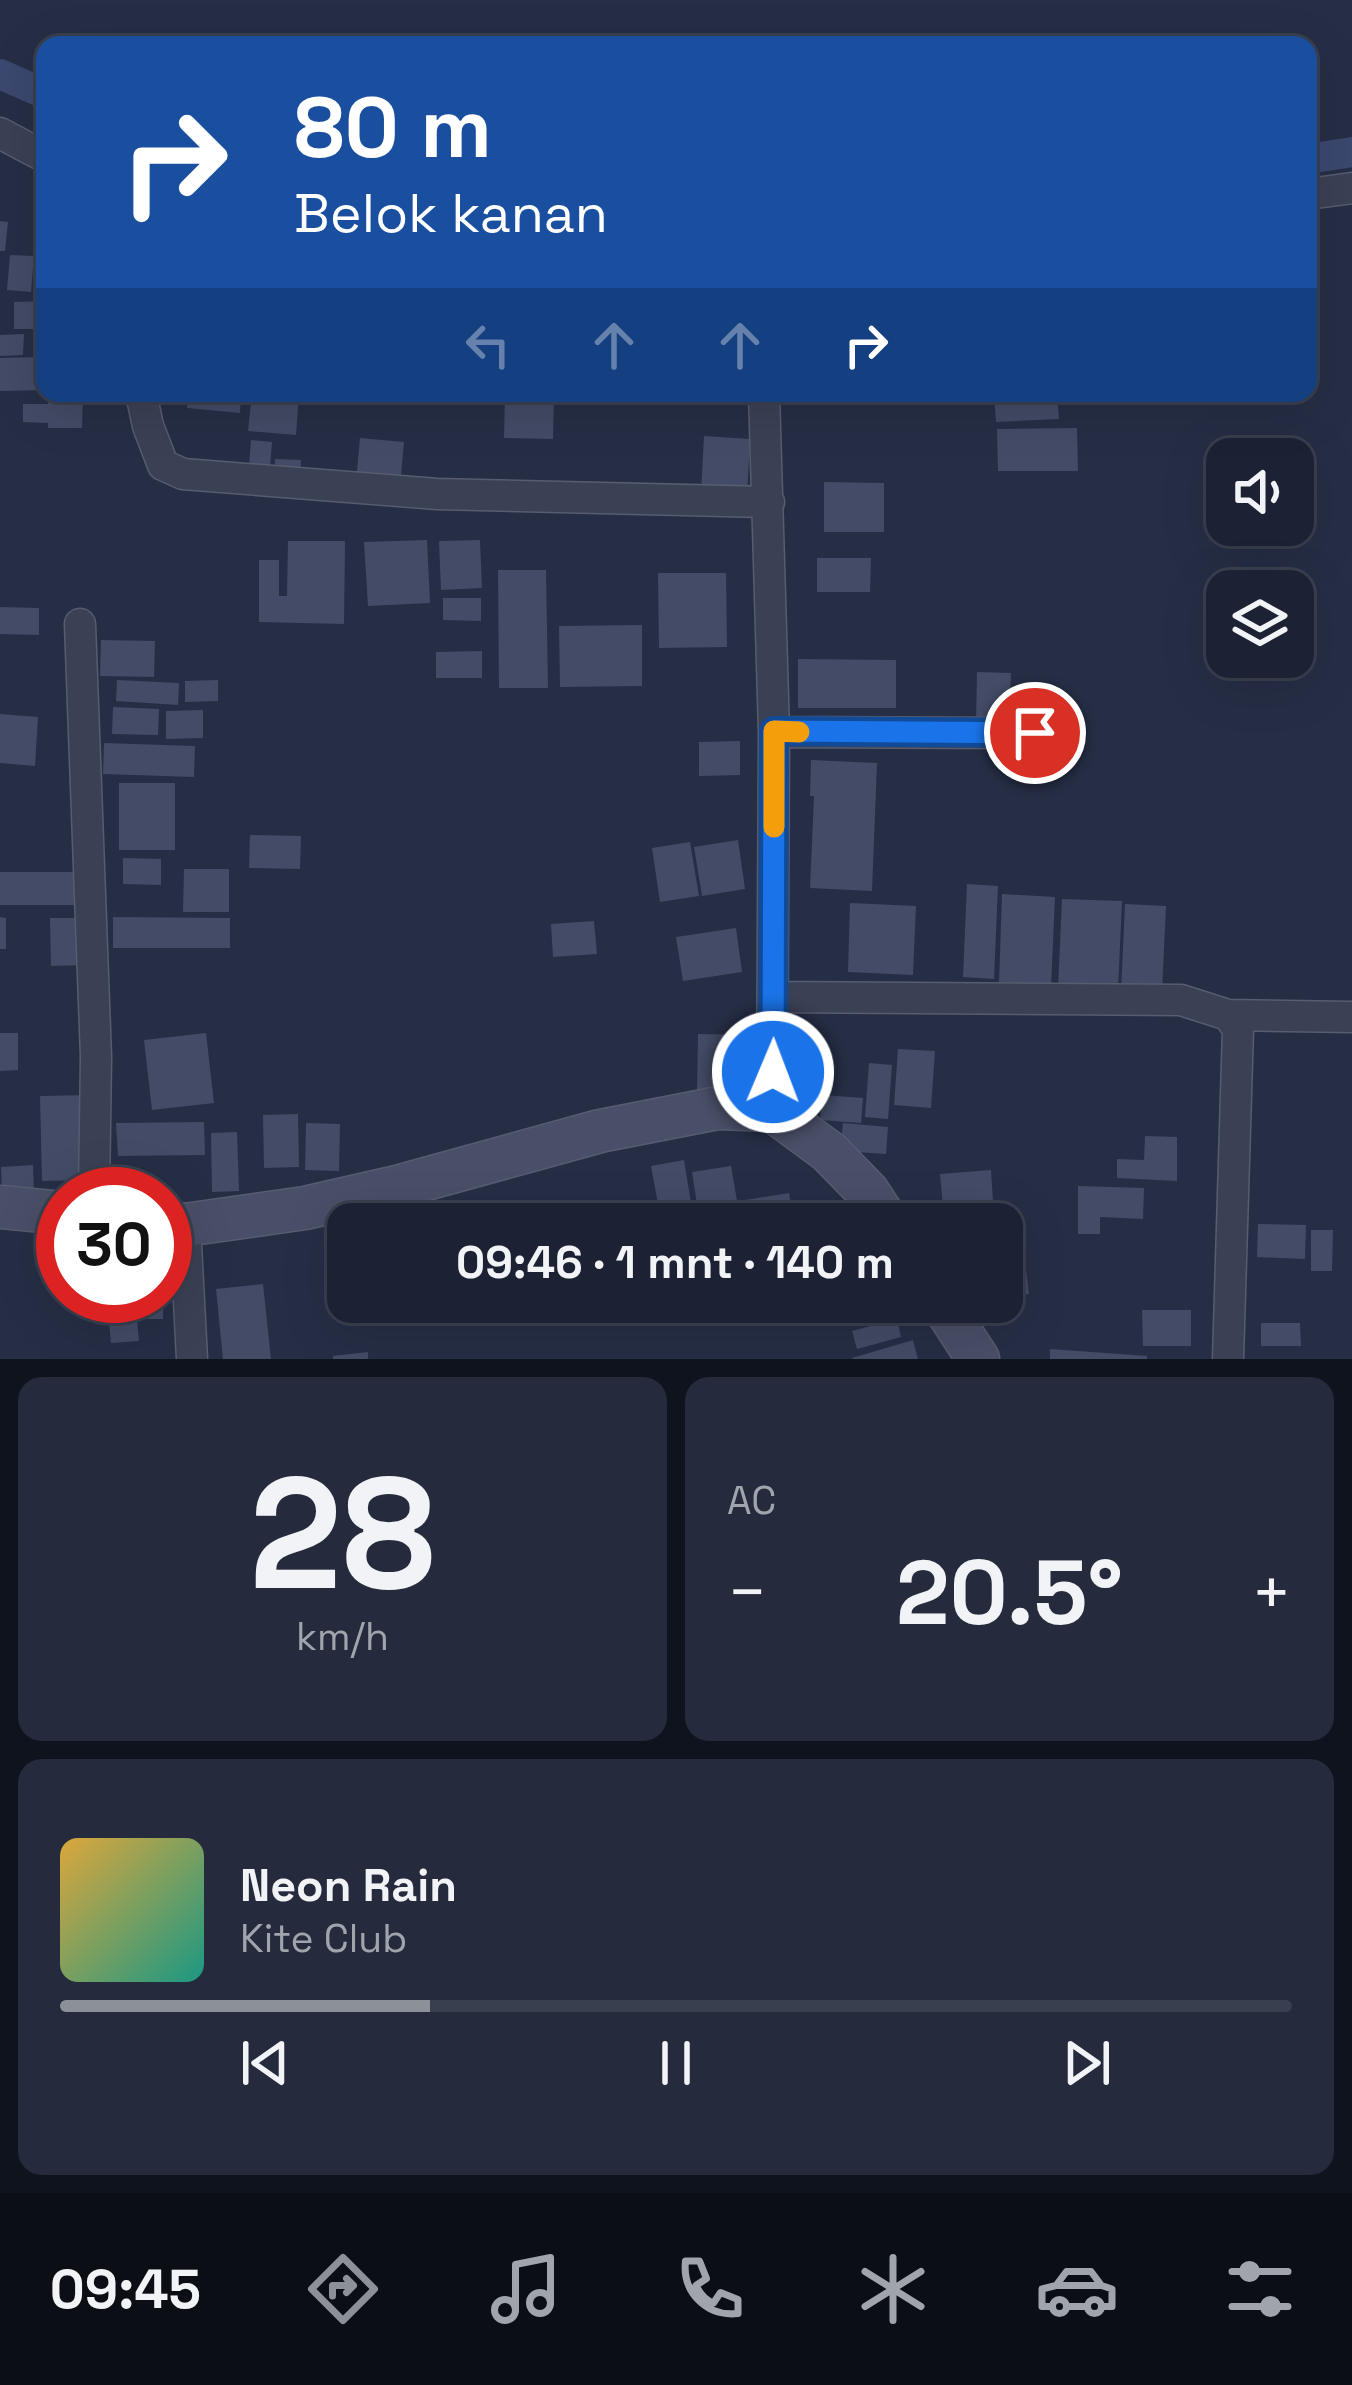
<!DOCTYPE html>
<html lang="id">
<meta charset="utf-8">
<style>
body{margin:0;font-family:"Space Grotesk",sans-serif;background:#252a3c;color:#f1f3f6;height:100vh;display:flex;flex-direction:column;font-size:45px;white-space:nowrap}
*{box-sizing:border-box;margin:0}
p{font-size:39px;color:#a0a4ac}
.icon{flex:none;width:66px;height:66px;fill:none;stroke:currentColor;stroke-width:2;stroke-linecap:round;stroke-linejoin:round}
.map{position:relative;height:1359px;overflow:hidden}
.side{display:flex;flex-direction:column;gap:18px;padding:18px;background:#0f131d;flex:1}
.side>*{flex:none}
.hud{position:absolute;left:36px;top:36px;width:1281px;height:366px;border-radius:24px;box-shadow:0 12px 48px #0002,0 0 0 3px #3a3f4f;background:#1a4fa0;color:#fff;overflow:hidden}
.fabs{position:absolute;left:1206px;top:438px;display:grid;gap:24px}
.fabs a{display:grid;place-items:center;width:108px;height:108px;border-radius:24px;background:#1c2234;box-shadow:0 12px 48px #0002,0 0 0 3px #3a3f4f;font-size:60px}
.speed{position:absolute;left:36px;top:1167px;display:flex;gap:24px;font-size:60px;font-weight:700;text-align:center}
.speed>*{display:grid;place-content:center;width:156px;height:156px;border-radius:50%;background:#1c2234;box-shadow:0 12px 48px #0002,0 0 0 3px #3a3f4f;line-height:1}
.speed .limit{border:18px solid #d22;background:#fff;color:#111}
.pin{position:absolute;display:grid;place-items:center;width:102px;height:102px;color:#fff;margin:-51px;border:6px solid #fff;border-radius:50%;box-shadow:0 3px 12px #0007}
.me{position:absolute;width:132px;margin:-66px;rotate:1deg;stroke-linejoin:round;filter:drop-shadow(0 0 9px #0008)}
.turn{display:flex;align-items:center;gap:42px;height:252px;padding:0 60px;font-size:54px}
.turn .icon{width:156px;height:156px;stroke-width:2.5}
.turn b{display:block;font-size:84px;line-height:102px}
.lanes{display:flex;align-items:center;height:114px;padding:0 60px;background:#0003;justify-content:center;gap:60px;direction:ltr}
.lanes .off{opacity:.35}
.big{font-size:90px;font-weight:700;line-height:1.1}
.side .card{flex:1;display:flex;flex-direction:column;justify-content:center;gap:18px;min-width:0;padding:0 42px;border-radius:24px;background:#252a3c}
.side .dial{align-items:center;gap:0}
.dial b{font-size:156px;line-height:1}
.song{display:flex;align-items:center;gap:36px}
.cover{width:144px;height:144px;border-radius:18px;background:linear-gradient(135deg,hsl(40 70% 55%),hsl(170 70% 35%))}
.played{height:12px;border-radius:6px;background:linear-gradient(90deg,#8c9099 30%,#3a3f4f 30%)}
.keys{display:flex;justify-content:space-around;direction:ltr}
.heat{display:flex;justify-content:space-between;align-items:center;font-size:66px;direction:ltr}
.side .tiles{flex:1;display:grid;gap:18px;grid-template-columns:1fr 1fr}
.card:last-child{grid-column:span 2}
.trip{position:absolute;left:327px;top:1203px;width:696px;height:120px;border-radius:24px;background:#1c2234;box-shadow:0 12px 48px #0002,0 0 0 3px #3a3f4f;font-weight:700;line-height:120px;text-align:center}
.menu{display:flex;height:192px;justify-content:space-around;align-items:center;background:#0b0e15;color:#a0a4ac}
.menu .icon{width:84px;height:84px}
.menu .on{color:#8c9099}
.menu b{font-size:54px;color:#f1f3f6}
.map>svg:first-child{display:block}
</style>
<div class="map">
<svg width="1352" height="1359" viewBox="0 0 1352 1359">
<rect width="100%" height="100%" fill="#262e46"/>
<g fill="none" stroke-linecap="round" stroke-linejoin="round">
<path stroke="#3b486f" stroke-width="30" d="M0 74 45 94
M1308 159 1352 152"/>
</g>
<path fill="#434b66" d="M0 221 8 222 5 251H0Z
M10 255 34 256 31 292 7 290Z
M40 257H45V296L40 295Z
M45 301V329H14V302Z
M35 332H45V349H35Z
M24 334 23 355 0 356V335Z
M45 357V390L0 391V358Z
M189 393H241L240 413 187 408Z
M252 393H299L296 435 248 431Z
M505 393H554L553 439 504 438Z
M1012 393H1057L1059 419 996 422 994 394Z
M48 397H83L82 428H48V423L23 422V404H48Z
M1077 428 1078 471H998L997 429Z
M704 436 750 439 747 496 701 493Z
M360 438 404 442 400 486 356 482Z
M251 440 272 442 268 493 247 491Z
M275 459 301 460 300 490 274 488Z
M824 482 884 483V532H824Z
M427 540 430 603 368 606 364 542Z
M480 540 482 588 441 590 439 541Z
M288 541H345L344 624 259 622V560H279V596H287Z
M817 558H871L870 592H817Z
M498 570H546L548 688H499Z
M658 573H726L727 647 659 648Z
M443 598H481V621L443 620Z
M0 607 39 608V635L0 634Z
M642 625V686L560 687 559 626Z
M101 640 155 641 154 677 100 676Z
M482 651V678H436V652Z
M798 659 896 660V708H798Z
M977 672 1011 673 1009 725 976 724Z
M117 680 179 683 178 705 116 701Z
M218 680V701L185 702V681Z
M113 707 159 709 158 735 112 734Z
M203 710V738L166 739V711Z
M0 714 38 717 35 766 0 763Z
M740 741V775L699 776V742Z
M104 743 195 746 194 777 103 774Z
M811 760 877 763 872 891 810 888 814 796H810Z
M119 783H175V850H119Z
M250 835 301 836 300 869 249 868Z
M738 840 745 889 702 896 694 847Z
M690 842 699 896 660 902 652 848Z
M123 858 161 859V885L123 884Z
M184 869H229V912H183Z
M0 872H80V905H0Z
M967 884 998 886 994 979 963 977Z
M1002 894 1055 897 1051 987 999 984Z
M1062 899 1122 901 1118 991 1058 989Z
M850 903 916 906 913 975 848 972Z
M1125 904 1166 906 1162 992 1121 991Z
M0 917 6 918V949H0Z
M113 917 230 918V948H113Z
M50 918H87L88 965 51 966Z
M594 921 597 954 553 957 551 924Z
M736 928 742 972 683 981 676 937Z
M0 1033H18V1070L0 1071Z
M206 1033 214 1103 152 1110 144 1040Z
M698 1034 756 1035 755 1093 697 1092Z
M783 1036 820 1037 818 1072 782 1071Z
M898 1049 935 1051 931 1108 894 1105Z
M869 1063 892 1065 888 1119 865 1117Z
M91 1095 93 1180 42 1181 40 1096Z
M822 1095 863 1098 861 1123 820 1120Z
M298 1114 299 1167 264 1168 263 1115Z
M204 1122 205 1155 118 1156 116 1123Z
M306 1123 340 1124 339 1171 305 1170Z
M843 1123 888 1127 886 1154 840 1151Z
M237 1132 239 1191 212 1192 211 1133Z
M1145 1136 1177 1137V1181L1117 1178V1159L1144 1160Z
M684 1160 692 1209 660 1215 651 1166Z
M33 1165 34 1193 2 1195 1 1167Z
M731 1166 741 1224H700L692 1172Z
M991 1170 993 1202 943 1207 940 1174Z
M1078 1186 1144 1188 1143 1219 1100 1217V1234H1078Z
M789 1193 794 1224H750L745 1200Z
M601 1200 606 1224H576L572 1206Z
M1019 1220 1022 1254 1002 1256V1221Z
M1258 1224 1306 1225 1305 1259 1257 1257Z
M1311 1230H1333L1332 1271H1311Z
M1025 1262 1029 1294 1002 1297V1264Z
M263 1284 271 1359H223L216 1289Z
M114 1296H163V1319H114Z
M1142 1310H1191V1346H1143Z
M897 1319 901 1337 857 1349 852 1331Z
M137 1320 139 1341 111 1343 109 1322Z
M1261 1323H1300L1301 1346H1261Z
M913 1340 918 1359H852V1358Z
M1050 1349 1147 1356V1359H1050Z
M368 1352V1359H333V1356Z"/>
<g fill="none" stroke-linecap="round" stroke-linejoin="round">
<g stroke="#575c6f" stroke-width="33">
<path id="street" d="M0 133 45 157
M1308 194 1352 188
M141 393 148 426 163 465 183 474 437 494 769 502
M764 393 774 732 772 1110
M80 624 96 1057 94 1194
M774 732 1035 733
M774 997 1181 1000 1228 1015 1238 1029 1228 1359
M1228 1015 1352 1017
M185 1225 192 1359"/>
</g>
<g stroke="#575c6f" stroke-width="45">
<path id="secondary" d="M0 1207 63 1213
M165 1223 185 1225 305 1208 397 1187 600 1131 718 1108 772 1110 829 1152 868 1192 889 1224
M941 1302 978 1359"/>
</g>
<use href="#street" stroke="#3b4155" stroke-width="30"/>
<use href="#secondary" stroke="#494f68" stroke-width="42"/>
</g>
<g fill="none" stroke-linecap="round" stroke-linejoin="round">
<g stroke="#114b97" stroke-width="30">
<path id="route" d="M773 1072 774 731 1035 733"/>
</g>
<use href="#route" stroke="#1a73e8" stroke-width="21"/>
<path stroke="#f59e0b" stroke-width="21" d="M774 827V731L799 732"/>
</g>
</svg>
<div class="fabs">
<a><svg class="icon" aria-label="sound" viewBox="0 0 24 24"><path d="M4 9h4l5-4v14l-5-4H4zM17 9q2 3 0 6"/></svg></a>
<a><svg class="icon" aria-label="layers" viewBox="0 0 24 24"><path d="M12 4l9 5-9 5-9-5zM3 14l9 5 9-5"/></svg></a>
</div>
<div class="speed"><div class="limit">30</div></div>
<div class="pin" style="left:1035px;top:733px;background:#d93025"><svg class="icon" aria-label="arrive" viewBox="0 0 24 24"><path d="M6 21V4h12l-3 4 3 4H6"/></svg></div>
<svg class="me" style="left:773px;top:1072px" viewBox="-20 -20 40 40"><circle r="17" fill="#1a73e8" stroke="#fff" stroke-width="3"/><path d="M0-11L8 9 0 5-8 9z" fill="#fff"/></svg>
<div class="trip">09:46 · 1 mnt · 140 m</div>
<div class="hud">
<div class="turn"><svg class="icon" aria-label="right" viewBox="0 0 24 24"><path d="M7 20v-9h11M14 6l5 5-5 5"/></svg><div><b>80 m</b>Belok kanan</div></div>
<div class="lanes"><svg class="icon off" aria-label="left" viewBox="0 0 24 24"><path d="M17 20v-9H6M10 6l-5 5 5 5"/></svg><svg class="icon off" aria-label="ahead" viewBox="0 0 24 24"><path d="M12 20V5M6 11l6-6 6 6"/></svg><svg class="icon off" aria-label="ahead" viewBox="0 0 24 24"><path d="M12 20V5M6 11l6-6 6 6"/></svg><svg class="icon" aria-label="right" viewBox="0 0 24 24"><path d="M7 20v-9h11M14 6l5 5-5 5"/></svg></div>
</div>
</div>
<section class="side">
<div class="tiles">
<div class="card dial"><b>28</b><p>km/h</p></div>
<div class="card"><p>AC</p>
<div class="heat"><a>−</a><b class="big">20.5°</b><a>+</a></div>
</div>
<div class="card">
<div class="song"><i class="cover"></i><div><b>Neon Rain</b><p>Kite Club</p></div></div>
<div class="played"></div>
<div class="keys"><svg class="icon" aria-label="previous" viewBox="0 0 24 24"><path d="M18 5L8 12l10 7zM5 5v14"/></svg><svg class="icon" aria-label="pause" viewBox="0 0 24 24"><path d="M8 5v14M16 5v14"/></svg><svg class="icon" aria-label="next" viewBox="0 0 24 24"><path d="M6 5l10 7-10 7zM19 5v14"/></svg></div>
</div>
</div>
</section>
<nav class="menu">
<b>09:45</b>
<svg class="icon on" aria-label="directions" viewBox="0 0 24 24"><path d="M12 3l9 9-9 9-9-9zM9 14v-3h6M13 9l2 2-2 2"/></svg>
<svg class="icon" aria-label="music" viewBox="0 0 24 24"><path d="M9 18V5l10-2v13"/><circle cx="6" cy="18" r="3"/><circle cx="16" cy="16" r="3"/></svg>
<svg class="icon" aria-label="phone" viewBox="0 0 24 24"><path d="M5 4h4l2 5-3 2q2 4 5 5l2-3 5 2v4C11 20 4 13 5 4z"/></svg>
<svg class="icon" aria-label="climate" viewBox="0 0 24 24"><path d="M12 3v18M4 7l16 10M4 17L20 7"/></svg>
<svg class="icon" aria-label="car" viewBox="0 0 24 24"><path d="M5 17H2v-5l4-1 3-4h7l3 4 3 1v5h-3M9 17h6M6 11h13"/><circle cx="7" cy="17" r="2"/><circle cx="17" cy="17" r="2"/></svg>
<svg class="icon" aria-label="filters" viewBox="0 0 24 24"><path d="M4 7h16M4 17h16"/><circle cx="9" cy="7" r="2"/><circle cx="15" cy="17" r="2"/></svg>
</nav>
